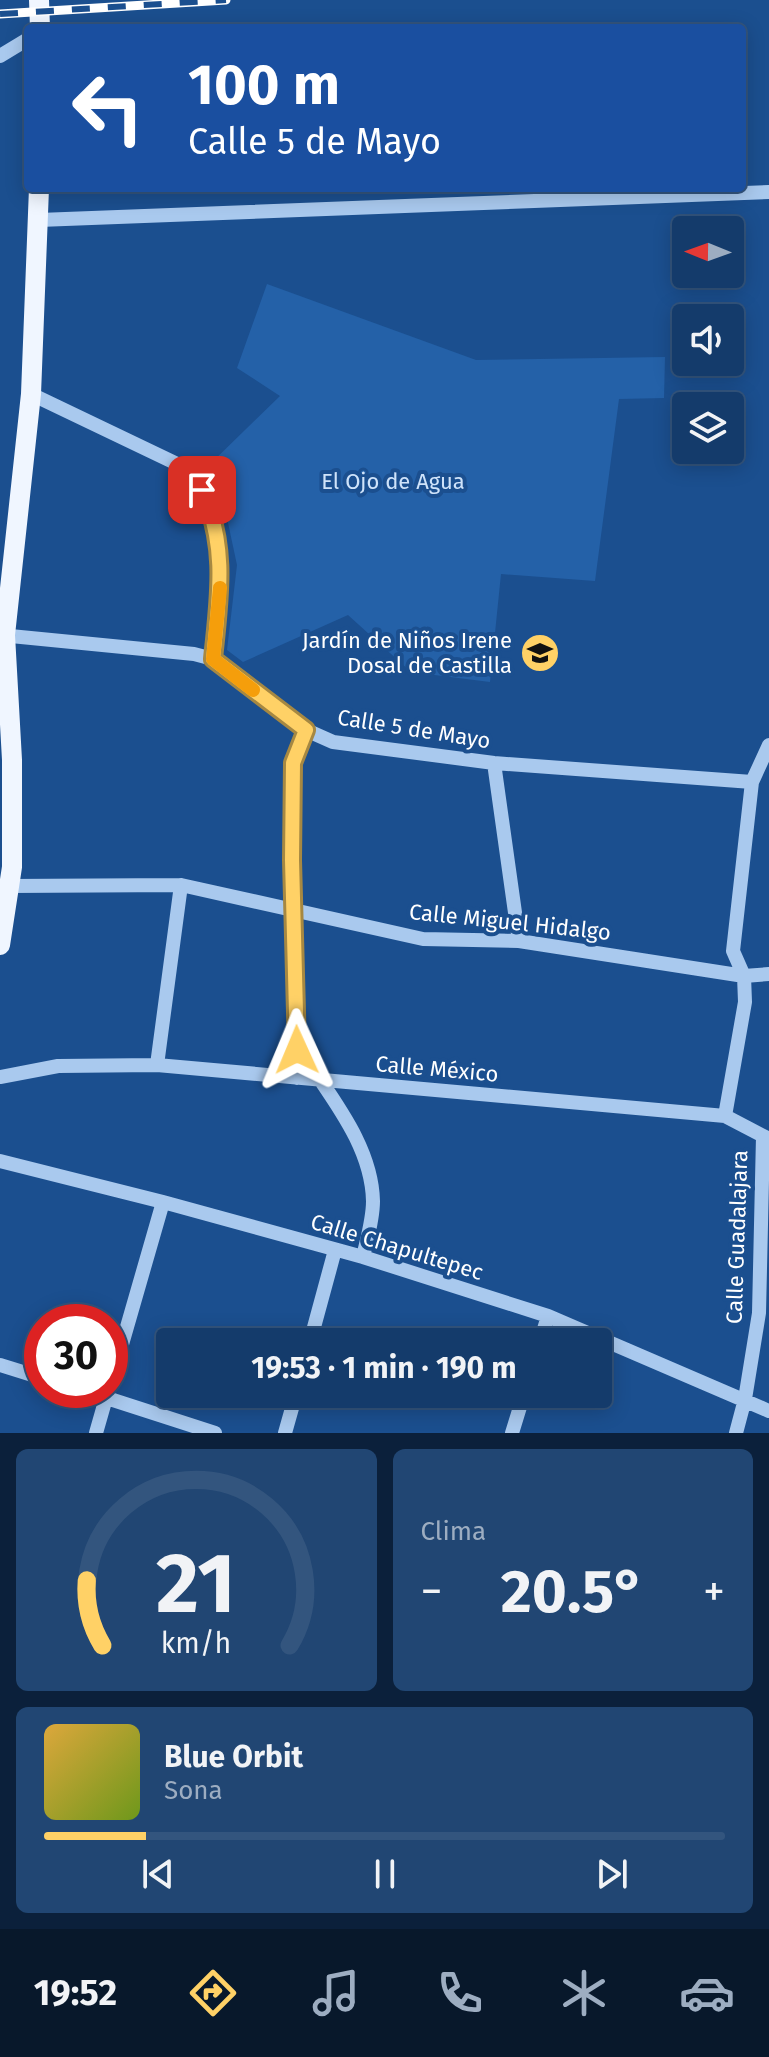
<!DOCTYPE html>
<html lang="es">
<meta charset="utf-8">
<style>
body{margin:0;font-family:"Fira Sans",sans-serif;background:#214673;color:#f1f3f6;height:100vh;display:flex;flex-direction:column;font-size:30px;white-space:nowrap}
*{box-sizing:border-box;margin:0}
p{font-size:26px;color:#9dadc1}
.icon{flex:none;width:44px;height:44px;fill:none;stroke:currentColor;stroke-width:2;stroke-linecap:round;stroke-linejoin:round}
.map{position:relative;height:1433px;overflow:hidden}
.sheet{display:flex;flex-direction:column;gap:16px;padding:16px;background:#0b203b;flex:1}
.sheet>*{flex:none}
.guide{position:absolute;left:24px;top:24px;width:722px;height:168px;border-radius:8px;box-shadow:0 4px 20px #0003,0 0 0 2px #33557e;background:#1a4fa0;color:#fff;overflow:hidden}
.needle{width:52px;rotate:271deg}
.controls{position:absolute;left:672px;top:216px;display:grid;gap:16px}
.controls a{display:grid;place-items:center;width:72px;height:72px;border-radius:8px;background:#143b6b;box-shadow:0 4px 20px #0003,0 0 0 2px #33557e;font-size:40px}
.speed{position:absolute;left:24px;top:1304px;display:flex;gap:16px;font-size:40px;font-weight:700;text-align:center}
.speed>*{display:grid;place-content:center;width:104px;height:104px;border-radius:50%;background:#143b6b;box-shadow:0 4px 20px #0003,0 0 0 2px #33557e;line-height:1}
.speed .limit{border:12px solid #d22;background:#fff;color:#111}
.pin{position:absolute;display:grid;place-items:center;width:68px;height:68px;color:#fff;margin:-34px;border-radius:16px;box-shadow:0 4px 12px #0006}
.me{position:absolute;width:88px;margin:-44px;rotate:359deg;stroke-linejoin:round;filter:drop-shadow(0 0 6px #0008)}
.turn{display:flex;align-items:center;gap:28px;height:168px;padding:0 32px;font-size:36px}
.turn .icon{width:104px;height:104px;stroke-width:2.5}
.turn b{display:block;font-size:56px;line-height:68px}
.big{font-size:60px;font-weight:700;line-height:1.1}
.sheet .card{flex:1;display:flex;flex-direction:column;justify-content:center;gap:12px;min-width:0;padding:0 28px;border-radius:12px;background:#214673}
.sheet .dial{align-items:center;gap:0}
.dial svg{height:208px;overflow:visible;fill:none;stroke:#33557e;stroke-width:7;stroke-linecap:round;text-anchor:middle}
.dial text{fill:#f1f3f6;stroke:none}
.song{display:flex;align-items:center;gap:24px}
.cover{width:96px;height:96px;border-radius:12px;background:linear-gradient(135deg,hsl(40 70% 55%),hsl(80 70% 35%))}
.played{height:8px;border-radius:4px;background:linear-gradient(90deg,#ffd166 15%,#33557e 15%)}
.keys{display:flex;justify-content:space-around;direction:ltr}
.heat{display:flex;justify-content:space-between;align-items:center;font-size:44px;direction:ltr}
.sheet .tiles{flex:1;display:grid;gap:16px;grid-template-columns:1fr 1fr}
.card:last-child{grid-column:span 2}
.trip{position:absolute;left:156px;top:1328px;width:456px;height:80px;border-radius:8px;background:#143b6b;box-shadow:0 4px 20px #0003,0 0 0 2px #33557e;font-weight:700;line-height:80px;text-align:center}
.dock{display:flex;height:128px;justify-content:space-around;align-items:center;background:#08182b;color:#9dadc1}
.dock .icon{width:56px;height:56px}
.dock .current{color:#ffd166}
.dock b{font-size:36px;color:#f1f3f6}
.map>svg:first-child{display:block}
</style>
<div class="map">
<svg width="769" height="1433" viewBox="0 0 769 1433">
<rect width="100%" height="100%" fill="#1b4f8f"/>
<path fill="#2461a8" d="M267 284 476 360 665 357 664 398 619 399 595 581 501 574 490 682 411 672 348 615 243 662 227 650 237 565 224 504 204 470 280 396 237 368Z"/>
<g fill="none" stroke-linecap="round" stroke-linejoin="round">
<path stroke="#a9c9ee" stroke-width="14" d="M0 56 28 39
M39 220 769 192
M31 394 194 472 210 508 221 565 213 659
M0 635 194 654 213 659 306 730 333 742 494 763 752 782
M494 763 519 941
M9 886 181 885 423 939 519 941 744 976 769 974
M157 1065 181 885
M0 1077 58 1066 157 1065 725 1116 769 1139
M297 1078 292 860 293 763 306 730
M321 1081C345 1116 372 1156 373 1201 373 1220 367 1239 363 1257
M725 1116 745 1002 744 976 733 951 752 782 769 745
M0 1161 163 1202 363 1257 548 1316 769 1411
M310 1342 335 1250
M540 1342 548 1316
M0 1365 42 1378
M110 1386 163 1202
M82 1390 215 1433
M96 1433 108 1391
M285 1433 296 1394
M512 1433 524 1394
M736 1433 745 1399 759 1313 763 1136"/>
<path stroke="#f0f6ff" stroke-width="20" d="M39 0 40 28
M0 945 12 867V760L5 635 31 394 39 188"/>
<g stroke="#fff" stroke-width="9">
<path id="rail" d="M0 14 226 0"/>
</g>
<use href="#rail" stroke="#1b4f8f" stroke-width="6" stroke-dasharray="18" stroke-linecap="butt"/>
</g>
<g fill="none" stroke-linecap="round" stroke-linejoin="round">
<g stroke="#a68842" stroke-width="20">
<path id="route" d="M202 490C228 547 219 599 213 659L306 730 293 763 292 860 297 1050"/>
</g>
<use href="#route" stroke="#ffd166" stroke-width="14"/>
<path stroke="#f59e0b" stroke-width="14" d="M220 588 213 659 253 690"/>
</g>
<defs>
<g id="school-disc" transform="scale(2)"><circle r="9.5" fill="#ffd166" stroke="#1b4f8f"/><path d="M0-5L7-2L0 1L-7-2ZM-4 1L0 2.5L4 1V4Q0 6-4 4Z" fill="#111"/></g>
</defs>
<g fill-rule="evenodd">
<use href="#school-disc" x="540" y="653"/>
</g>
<g text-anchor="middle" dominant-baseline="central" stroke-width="8" stroke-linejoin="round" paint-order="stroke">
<g font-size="22" fill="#cfe3fa" stroke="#1b4f8f">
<text x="393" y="481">El Ojo de Agua</text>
</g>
<g font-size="22" fill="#fff" stroke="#1b4f8f" text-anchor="end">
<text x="512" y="640">Jardín de Niños Irene<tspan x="512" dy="25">Dosal de Castilla</tspan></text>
</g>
<g font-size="22" fill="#fff" stroke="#1b4f8f">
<text transform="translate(414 729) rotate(9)">Calle 5 de Mayo</text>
<text transform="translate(510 922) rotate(6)">Calle Miguel Hidalgo</text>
<text transform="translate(437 1069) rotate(5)">Calle México</text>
<text transform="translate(737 1237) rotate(-88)">Calle Guadalajara</text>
<text transform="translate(397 1247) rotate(17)">Calle Chapultepec</text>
</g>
</g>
</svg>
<div class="controls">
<a><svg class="needle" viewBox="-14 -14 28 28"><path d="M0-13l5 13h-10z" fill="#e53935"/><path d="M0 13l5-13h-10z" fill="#9dadc1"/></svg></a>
<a><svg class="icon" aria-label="sound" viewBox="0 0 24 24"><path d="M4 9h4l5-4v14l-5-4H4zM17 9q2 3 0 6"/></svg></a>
<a><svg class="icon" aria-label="layers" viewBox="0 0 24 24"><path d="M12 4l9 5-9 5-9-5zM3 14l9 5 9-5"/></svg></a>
</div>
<div class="speed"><div class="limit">30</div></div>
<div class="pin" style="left:202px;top:490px;background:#d93025"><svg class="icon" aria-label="arrive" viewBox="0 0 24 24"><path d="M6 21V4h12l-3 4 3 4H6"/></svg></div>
<svg class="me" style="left:297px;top:1050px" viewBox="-20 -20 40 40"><path d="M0-17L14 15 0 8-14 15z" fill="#ffd166" stroke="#fff" stroke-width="4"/></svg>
<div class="trip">19:53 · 1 min · 190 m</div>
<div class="guide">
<div class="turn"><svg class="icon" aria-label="left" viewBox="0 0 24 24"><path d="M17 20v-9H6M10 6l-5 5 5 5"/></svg><div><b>100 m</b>Calle 5 de Mayo</div></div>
</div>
</div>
<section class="sheet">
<div class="tiles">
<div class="card dial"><svg viewBox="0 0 100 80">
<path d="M14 69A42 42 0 1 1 86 69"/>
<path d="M14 69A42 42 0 0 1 8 44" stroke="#ffd166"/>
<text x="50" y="56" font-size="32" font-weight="700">21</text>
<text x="50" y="72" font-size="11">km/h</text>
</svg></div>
<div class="card"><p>Clima</p>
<div class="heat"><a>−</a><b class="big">20.5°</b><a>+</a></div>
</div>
<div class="card">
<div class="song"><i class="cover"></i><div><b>Blue Orbit</b><p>Sona</p></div></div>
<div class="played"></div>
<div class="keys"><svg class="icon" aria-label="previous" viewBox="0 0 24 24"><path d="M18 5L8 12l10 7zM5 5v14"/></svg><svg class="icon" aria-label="pause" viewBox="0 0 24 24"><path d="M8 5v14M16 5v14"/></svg><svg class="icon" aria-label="next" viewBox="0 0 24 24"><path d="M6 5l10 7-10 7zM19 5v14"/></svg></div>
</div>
</div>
</section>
<nav class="dock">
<b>19:52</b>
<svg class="icon current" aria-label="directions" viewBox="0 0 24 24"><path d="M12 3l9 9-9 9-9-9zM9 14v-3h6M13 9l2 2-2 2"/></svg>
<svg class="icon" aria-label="music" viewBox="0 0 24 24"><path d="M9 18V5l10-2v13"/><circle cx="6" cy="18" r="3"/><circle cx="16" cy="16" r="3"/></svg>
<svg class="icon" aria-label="phone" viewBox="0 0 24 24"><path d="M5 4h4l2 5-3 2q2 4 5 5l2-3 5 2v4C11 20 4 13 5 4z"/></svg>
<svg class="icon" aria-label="climate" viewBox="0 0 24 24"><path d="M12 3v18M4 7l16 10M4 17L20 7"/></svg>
<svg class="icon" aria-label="car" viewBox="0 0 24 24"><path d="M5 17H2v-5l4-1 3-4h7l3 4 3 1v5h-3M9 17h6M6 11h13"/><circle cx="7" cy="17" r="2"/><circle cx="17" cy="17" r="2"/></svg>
</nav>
